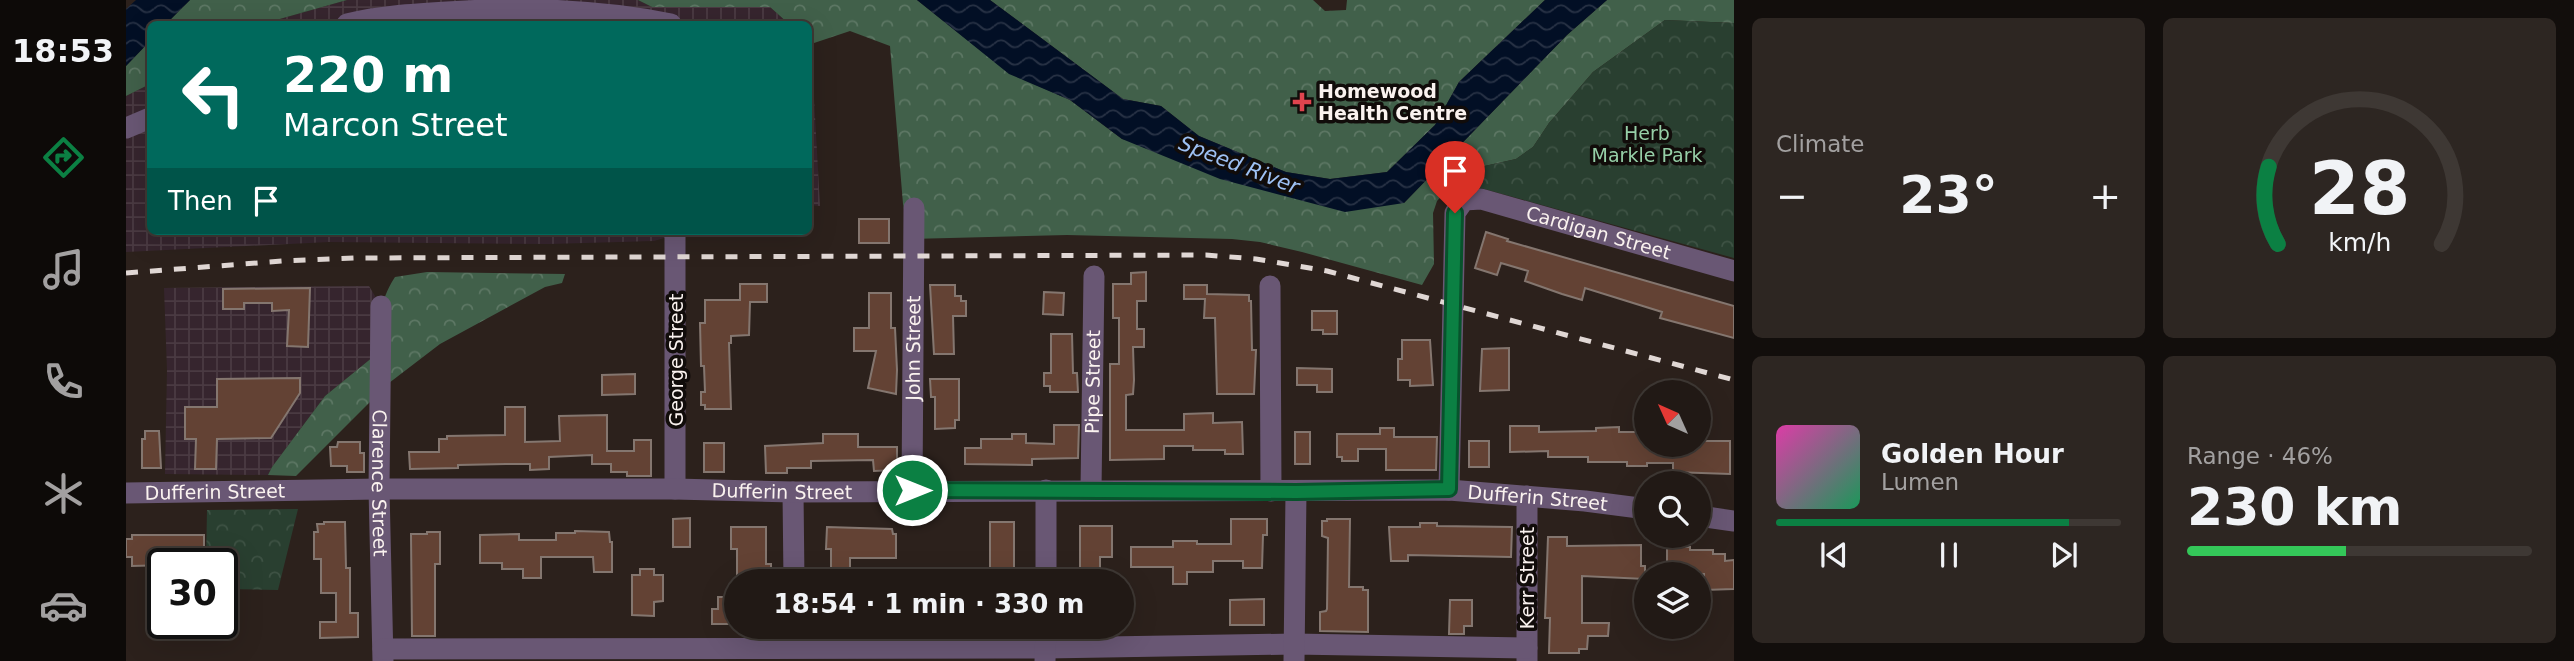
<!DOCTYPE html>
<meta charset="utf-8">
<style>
body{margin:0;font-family:"DejaVu Sans",sans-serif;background:#2d2622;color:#f1f3f6;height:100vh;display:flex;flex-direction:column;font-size:26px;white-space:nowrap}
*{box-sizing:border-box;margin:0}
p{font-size:23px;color:#a2a0a0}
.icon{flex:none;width:38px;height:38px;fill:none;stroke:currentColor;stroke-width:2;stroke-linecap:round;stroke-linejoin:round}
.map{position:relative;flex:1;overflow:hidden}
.details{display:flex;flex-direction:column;gap:18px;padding:18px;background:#120e0c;width:840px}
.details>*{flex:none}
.hud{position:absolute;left:21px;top:21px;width:665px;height:214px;border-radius:10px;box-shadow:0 7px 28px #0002,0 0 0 2px #3e3834;background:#00695c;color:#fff;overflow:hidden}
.needle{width:46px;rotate:315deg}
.controls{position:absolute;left:1508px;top:380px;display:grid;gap:14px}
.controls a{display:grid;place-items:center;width:77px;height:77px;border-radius:50%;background:#211915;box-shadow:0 7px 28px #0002,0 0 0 2px #3e3834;font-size:35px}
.speed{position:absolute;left:21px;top:548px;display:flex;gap:14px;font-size:35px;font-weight:700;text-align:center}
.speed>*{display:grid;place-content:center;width:91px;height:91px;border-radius:50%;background:#211915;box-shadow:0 7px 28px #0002,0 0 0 2px #3e3834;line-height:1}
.speed .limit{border:4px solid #111;border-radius:10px;background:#fff;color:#111}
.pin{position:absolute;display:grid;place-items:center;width:60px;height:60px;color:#fff;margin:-72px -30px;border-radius:50% 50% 50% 0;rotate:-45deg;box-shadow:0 0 7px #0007}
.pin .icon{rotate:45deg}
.me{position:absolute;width:77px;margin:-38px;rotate:90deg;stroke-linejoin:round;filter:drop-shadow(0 0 5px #0008)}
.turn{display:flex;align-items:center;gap:24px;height:147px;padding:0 21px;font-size:32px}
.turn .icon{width:91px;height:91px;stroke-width:2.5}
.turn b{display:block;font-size:49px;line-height:60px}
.then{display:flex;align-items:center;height:66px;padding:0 21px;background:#0003;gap:14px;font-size:26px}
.big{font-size:52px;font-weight:700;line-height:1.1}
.details .card{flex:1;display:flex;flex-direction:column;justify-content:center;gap:10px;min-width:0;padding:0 24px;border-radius:10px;background:#2d2622}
.details .dial{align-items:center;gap:0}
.dial svg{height:182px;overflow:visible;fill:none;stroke:#3e3834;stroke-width:7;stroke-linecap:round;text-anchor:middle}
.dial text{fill:#f1f3f6;stroke:none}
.song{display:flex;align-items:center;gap:21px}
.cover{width:84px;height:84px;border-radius:10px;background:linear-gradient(135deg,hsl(320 70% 55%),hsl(150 70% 35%))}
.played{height:7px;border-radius:4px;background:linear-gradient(90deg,#0b8043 85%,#3e3834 85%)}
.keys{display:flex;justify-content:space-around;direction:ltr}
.heat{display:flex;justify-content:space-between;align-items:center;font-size:38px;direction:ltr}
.charge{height:10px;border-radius:5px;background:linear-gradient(90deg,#34c759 46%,#3e3834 0)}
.details .tiles{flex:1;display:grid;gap:18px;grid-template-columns:repeat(2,1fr)}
.trip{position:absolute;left:598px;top:569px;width:410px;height:70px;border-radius:35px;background:#211915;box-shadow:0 7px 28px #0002,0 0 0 2px #3e3834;font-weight:700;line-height:70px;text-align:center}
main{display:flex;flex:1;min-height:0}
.menu{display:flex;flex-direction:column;width:126px;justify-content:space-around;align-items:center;background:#0d0a08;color:#a2a0a0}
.menu .icon{width:49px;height:49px}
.menu .selected{color:#0b8043}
.menu b{font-size:32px;color:#f1f3f6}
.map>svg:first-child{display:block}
</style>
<main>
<nav class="menu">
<b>18:53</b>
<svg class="icon selected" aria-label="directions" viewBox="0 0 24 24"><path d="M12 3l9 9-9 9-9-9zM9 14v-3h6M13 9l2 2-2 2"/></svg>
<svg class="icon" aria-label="music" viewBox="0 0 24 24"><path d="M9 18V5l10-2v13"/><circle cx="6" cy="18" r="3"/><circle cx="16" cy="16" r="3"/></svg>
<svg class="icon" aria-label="phone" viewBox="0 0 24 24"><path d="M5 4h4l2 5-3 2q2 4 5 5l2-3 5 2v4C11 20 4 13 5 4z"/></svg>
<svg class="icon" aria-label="climate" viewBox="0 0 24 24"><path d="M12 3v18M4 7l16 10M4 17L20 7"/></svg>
<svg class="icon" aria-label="car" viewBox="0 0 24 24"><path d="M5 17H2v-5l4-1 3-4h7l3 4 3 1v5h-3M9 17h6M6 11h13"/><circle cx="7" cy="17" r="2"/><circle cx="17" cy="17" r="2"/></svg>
</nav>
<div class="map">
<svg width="1608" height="661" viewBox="0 0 1608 661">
<defs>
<pattern id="industrial-grid" width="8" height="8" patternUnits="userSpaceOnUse" patternTransform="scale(1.75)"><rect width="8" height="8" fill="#36252e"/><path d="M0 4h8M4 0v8" fill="none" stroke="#4a3a42"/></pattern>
<pattern id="forest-crowns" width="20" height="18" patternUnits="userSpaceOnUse" patternTransform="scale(1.75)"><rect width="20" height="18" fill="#41604a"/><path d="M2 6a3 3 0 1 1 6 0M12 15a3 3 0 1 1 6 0" fill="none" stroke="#5d7764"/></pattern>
<pattern id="park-crowns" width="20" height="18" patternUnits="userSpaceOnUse" patternTransform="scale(1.75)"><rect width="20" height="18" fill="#293f30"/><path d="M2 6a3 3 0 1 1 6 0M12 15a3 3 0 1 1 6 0" fill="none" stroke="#3e5244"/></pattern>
<pattern id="water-waves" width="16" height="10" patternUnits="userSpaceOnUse" patternTransform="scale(1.75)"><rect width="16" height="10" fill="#020f25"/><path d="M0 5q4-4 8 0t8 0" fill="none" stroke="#283245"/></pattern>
</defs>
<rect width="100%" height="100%" fill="#2c211c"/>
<path fill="url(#industrial-grid)" d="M221 0H512L526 7H644L663 24H136Z
M683 42 685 44 694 206 683 205Z
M24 84V231H561L528 241 423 244 203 242 0 252V96Z
M243 286 255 306 253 352 199 396 146 467 142 475 39 474 41 370 38 288Z"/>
<path fill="url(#forest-crowns)" d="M64 0H221L136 24H40Z
M512 0H791L883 73 944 100 996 139 1278 203 1441 35 1481 0H1608V23L1539 20 1467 72 1423 123 1407 147 1390 159 1354 167 1322 189 1311 201 1307 213 1308 264 1296 285 1176 252 1134 242 1106 239 941 235 784 239 777 204 764 46 724 31 685 44 683 42 682 24H663L644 7H526Z
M864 0H1187L1199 11 1220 10 1221 0H1419L1333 82 1309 125 1261 172 1204 179 1160 172 1073 136 1035 106 997 99Z
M24 41V84L0 96V66Z
M301 272 439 274 436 283 419 287 314 344 263 383 170 476 142 475 146 467 199 396 253 352C254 322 252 303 269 277Z"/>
<path fill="url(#park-crowns)" d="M1539 20 1608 23V258L1333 182 1354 167 1390 159 1407 147 1423 123 1467 72Z
M172 509 152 590 96 589V564L80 563 81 510Z"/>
<path fill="url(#water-waves)" d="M10 0H64L40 24H24V41L0 66V9Z
M791 0H864L997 99 1035 106 1073 136 1160 172 1204 179 1261 172 1309 125 1333 82 1419 0H1481L1441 35 1278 203 1219 212 1094 179 996 139 944 100 883 74Z"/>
<path fill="#634234" stroke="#84766f" stroke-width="2" d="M733 219H763V243H733Z
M1360 232 1382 239 1381 241 1608 306V338L1534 318 1536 312 1459 288 1456 300 1436 294 1399 281 1402 271 1375 263 1371 275 1349 268Z
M1020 272V301H1011V329H1018V347H1007L1008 380 1007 394 1000 395V430H1058V414L1087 413V423L1116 422 1117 454H1099V450H1067V446H1038V459L984 460V364H993V318H987V284H1005V273Z
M614 284H641V302H624L623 335 605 336V343H603L605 409H579V405H575V392H579L578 366H575L574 323H579V300H614Z
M804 285H829V296H835V301H840V316H827L828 354H808Z
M1058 285H1081V294L1123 295V301H1125L1126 350H1130L1128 394H1091L1089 318H1078L1079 299H1058Z
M184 288 182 347 161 346 163 310 146 311V303H118V309H97V289Z
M918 292 938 293 937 315 917 314Z
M743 293H765V328H769L771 370 770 394 742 388 750 351H728V328H743Z
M1186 311H1211V334H1197V330H1186Z
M925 334H946L947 373H951L952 392H924V386H918V373H925Z
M1276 340H1304L1307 385 1284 386V380H1272V359H1276Z
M1383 348V390L1354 391 1356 349Z
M1171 368 1206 369V392H1191V385H1171Z
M509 374V394L476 395V375Z
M174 378V393L145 438 91 439 90 469H69L70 439H59V407H91V379Z
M804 379H833V420H829V428L809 429V397H805Z
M379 407H399V442L434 441 433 416 481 415V451H508V440H525V476H501V472H485V464H466V455L423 457V469L404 470V464H380L332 465V468L284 469 283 452H313V439H321V436L379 435Z
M928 425H953L952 458 906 459V465L839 464V448H855V439H886V434H900V443L928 444Z
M1384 426H1413V432L1470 431V428L1493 427V432H1521V444H1575V441H1604V474L1547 472V463H1521V466H1501V462H1462V457H1422V451L1384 452Z
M1254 428H1268V437H1311L1310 470H1260V449H1232V461H1216V457H1211V434H1254Z
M19 431H33L35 468H16V439H19Z
M1169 432H1184V464H1169Z
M697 434H732V447H771V470L748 471 747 460 685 461V468H661V473H640L639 446 697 443Z
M1343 441H1363V467H1343Z
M212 442H234V453H238V472H221V466H205L204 447H211Z
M578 443H598V472H578Z
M564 518V547H547V519Z
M1105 519H1141V535H1137L1136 568H1117V561H1087V572H1061V584H1047V567H1005V547H1047V541H1071V544H1105Z
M1201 519H1224L1223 587H1237V590H1242V632L1194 631V612L1200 611 1201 609 1202 538 1196 536V521H1201Z
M198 522H219L220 568H224V613H232V637L194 638V622H210V593H195V559H188V532H192L191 524H198Z
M864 522H888V581H864Z
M1294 523H1311V526L1386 527 1385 557 1282 555V561H1265L1263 527H1294Z
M954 526H986V557H974V581H954Z
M605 527H640V564H645V580L611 581V549H605Z
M701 527 766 529 767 534H770V558H724V581H705V549H700Z
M449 531 483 532 484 542H486V572H468L467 557H415V578H397V569H376V563H354V535L393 534V540H430V533H449Z
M301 532H314V564H309V636H286L285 534H301Z
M6 535H78V564L6 566V557H0V539H6Z
M1422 537H1441V546L1515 545V566H1519V579L1456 576V623H1483L1482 636H1462L1461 649H1453V653H1423L1424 618H1419Z
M1541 547H1564V550H1587V554H1599V561L1608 560V589L1578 590V574L1541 573Z
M514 569H528V575H537V601L528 602V616L506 615V575H514Z
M592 597H611V624H586V609H592Z
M1138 599V625H1104V600Z
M1324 600H1346V626H1338V634H1323Z"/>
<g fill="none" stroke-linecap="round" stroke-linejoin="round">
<g stroke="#695774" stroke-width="21">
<path d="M221 24C254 16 287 14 321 12 396 7 471 9 545 24"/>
<path d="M0 128 24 118"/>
<path d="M549 231V489"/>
<path d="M1144 286 1145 491"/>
<path id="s1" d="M255 306 253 489 257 661"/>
<path id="s2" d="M965 489 968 276"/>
<path id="s3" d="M786 490 788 208"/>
<path id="s4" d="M1323 490 1329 213 1338 200 1355 199 1608 271"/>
<path d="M667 492 668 581"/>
<path id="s5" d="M0 493 253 489H549L667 492 1323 490 1459 501 1521 509"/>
<path d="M1401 496V661"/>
<path d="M1573 516 1608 521"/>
<path d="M920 581V490"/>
<path d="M257 649 920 648 1168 644 1401 648"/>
<path d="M919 661 920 626"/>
<path d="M1168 661 1170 492"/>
</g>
<path stroke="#e0d7d4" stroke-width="5" stroke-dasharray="12 12" stroke-linecap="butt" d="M0 273 157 261 229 258 1080 255 1130 259 1201 271 1608 380"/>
</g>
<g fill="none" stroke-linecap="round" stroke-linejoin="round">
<g stroke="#07532c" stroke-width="18">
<path id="route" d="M786 490 1170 492 1323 489 1329 213"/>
</g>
<use href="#route" stroke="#0b8043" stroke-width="12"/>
</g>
<path fill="#e0444e" stroke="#110c0a" stroke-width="2.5" d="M1172.5 91.5h7v7h7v7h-7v7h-7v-7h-7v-7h7z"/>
<g text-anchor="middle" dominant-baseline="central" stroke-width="7" stroke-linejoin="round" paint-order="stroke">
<g font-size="19" font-weight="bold" fill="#faf2ef" stroke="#110c0a" text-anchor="start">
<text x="1192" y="91">Homewood<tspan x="1192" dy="22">Health Centre</tspan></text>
</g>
<g font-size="19" fill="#96cfa7" stroke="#110c0a">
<text x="1521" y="133">Herb<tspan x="1521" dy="22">Markle Park</tspan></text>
</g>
<g font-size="19" fill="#faf2ef" stroke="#110c0a">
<text stroke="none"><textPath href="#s4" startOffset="432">Cardigan Street</textPath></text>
<text stroke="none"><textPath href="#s3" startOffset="142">John Street</textPath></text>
<text transform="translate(550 360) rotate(-90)">George Street</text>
<text stroke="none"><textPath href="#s2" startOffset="107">Pipe Street</textPath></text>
<text stroke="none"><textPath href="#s1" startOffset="177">Clarence Street</textPath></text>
<text stroke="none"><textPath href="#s5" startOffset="656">Dufferin Street</textPath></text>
<text stroke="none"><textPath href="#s5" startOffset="89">Dufferin Street</textPath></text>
<text stroke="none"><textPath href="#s5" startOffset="1412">Dufferin Street</textPath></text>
<text transform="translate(1401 578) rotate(-90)">Kerr Street</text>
</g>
<g font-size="21" font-style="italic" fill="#9ec1f4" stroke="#110c0a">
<text transform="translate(1113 165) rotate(21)">Speed River</text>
</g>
</g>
</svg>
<div class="controls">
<a><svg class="needle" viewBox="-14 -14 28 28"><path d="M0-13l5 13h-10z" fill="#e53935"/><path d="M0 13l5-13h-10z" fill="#a2a0a0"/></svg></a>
<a><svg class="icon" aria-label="search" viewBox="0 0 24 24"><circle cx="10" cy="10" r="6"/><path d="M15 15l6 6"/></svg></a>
<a><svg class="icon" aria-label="layers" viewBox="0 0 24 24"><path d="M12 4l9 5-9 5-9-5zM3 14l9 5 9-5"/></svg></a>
</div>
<div class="speed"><div class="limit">30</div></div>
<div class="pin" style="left:1329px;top:213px;background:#d93025"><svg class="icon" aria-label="arrive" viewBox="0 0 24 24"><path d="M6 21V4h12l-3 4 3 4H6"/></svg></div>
<svg class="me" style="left:786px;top:490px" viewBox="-20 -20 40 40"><circle r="17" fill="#0b8043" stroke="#fff" stroke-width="3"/><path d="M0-11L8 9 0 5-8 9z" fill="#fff"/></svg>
<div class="trip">18:54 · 1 min · 330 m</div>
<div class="hud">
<div class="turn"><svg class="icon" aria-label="left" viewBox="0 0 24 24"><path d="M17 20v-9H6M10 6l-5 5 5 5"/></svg><div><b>220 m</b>Marcon Street</div></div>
<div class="then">Then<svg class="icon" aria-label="arrive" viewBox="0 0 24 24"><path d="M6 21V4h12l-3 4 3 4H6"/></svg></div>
</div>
</div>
<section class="details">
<div class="tiles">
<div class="card"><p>Climate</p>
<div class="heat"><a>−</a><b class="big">23°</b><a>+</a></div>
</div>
<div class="card dial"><svg viewBox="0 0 100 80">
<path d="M14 69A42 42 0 1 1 86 69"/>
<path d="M14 69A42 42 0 0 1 10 35" stroke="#0b8043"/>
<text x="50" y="56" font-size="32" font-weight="700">28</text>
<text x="50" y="72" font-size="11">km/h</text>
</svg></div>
<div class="card">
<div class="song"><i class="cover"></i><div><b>Golden Hour</b><p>Lumen</p></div></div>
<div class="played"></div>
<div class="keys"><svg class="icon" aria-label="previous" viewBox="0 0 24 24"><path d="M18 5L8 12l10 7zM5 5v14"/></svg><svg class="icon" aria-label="pause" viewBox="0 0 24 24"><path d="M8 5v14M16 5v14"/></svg><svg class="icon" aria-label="next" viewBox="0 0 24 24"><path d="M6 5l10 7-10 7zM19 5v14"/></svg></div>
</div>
<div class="card"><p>Range · 46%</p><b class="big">230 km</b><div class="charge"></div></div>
</div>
</section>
</main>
